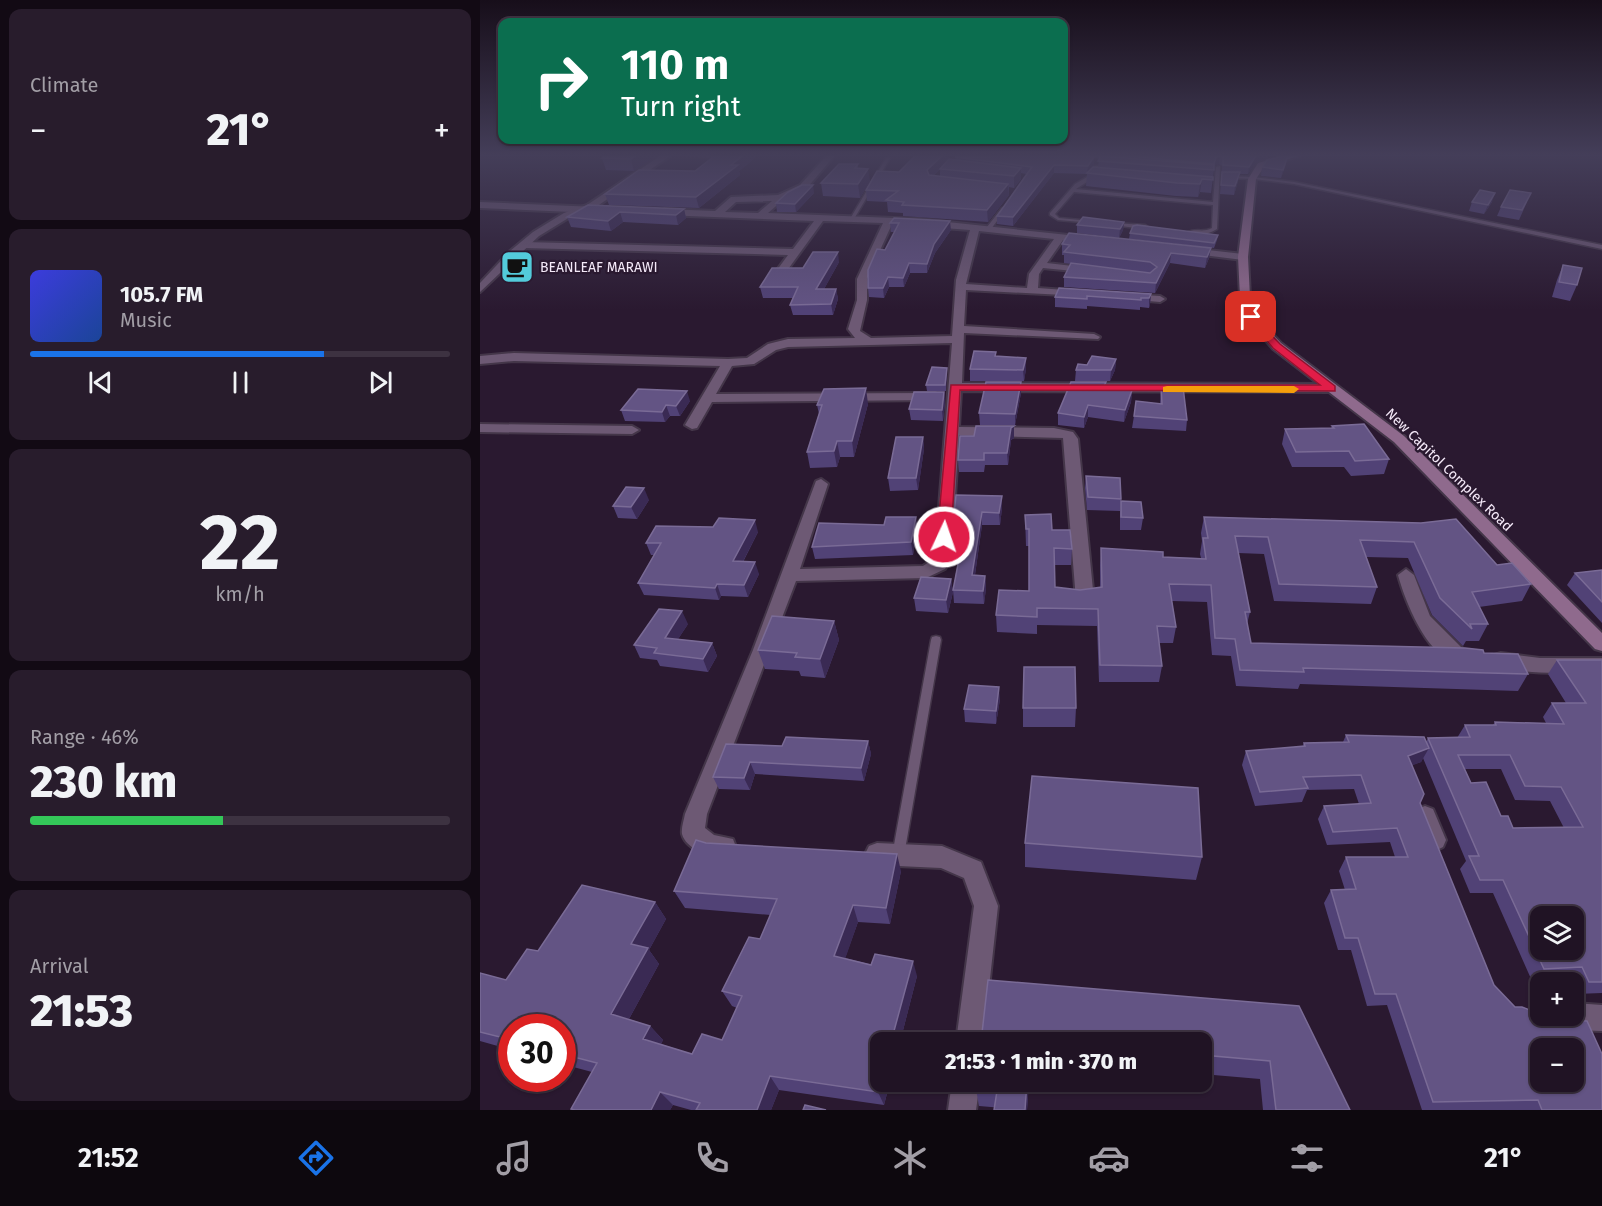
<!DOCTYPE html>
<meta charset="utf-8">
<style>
body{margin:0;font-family:"Fira Sans",sans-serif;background:#281c2c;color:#f1f3f6;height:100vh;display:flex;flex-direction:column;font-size:22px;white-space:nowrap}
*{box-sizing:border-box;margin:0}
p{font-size:20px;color:#a29ea6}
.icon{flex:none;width:33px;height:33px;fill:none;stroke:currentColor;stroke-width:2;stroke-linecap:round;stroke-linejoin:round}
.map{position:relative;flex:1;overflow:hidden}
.panel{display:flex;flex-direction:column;gap:9px;padding:9px;background:#120a14;width:480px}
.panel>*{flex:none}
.hud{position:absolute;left:18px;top:18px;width:570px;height:126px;border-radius:12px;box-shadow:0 2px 4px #0004,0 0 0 2px #3d3241;background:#0b6e4f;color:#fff;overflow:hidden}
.buttons{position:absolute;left:1050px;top:906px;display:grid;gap:12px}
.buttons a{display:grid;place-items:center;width:54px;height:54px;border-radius:12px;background:#201324;box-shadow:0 2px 4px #0004,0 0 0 2px #3d3241;font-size:30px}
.speed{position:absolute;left:18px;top:1014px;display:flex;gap:12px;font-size:30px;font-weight:700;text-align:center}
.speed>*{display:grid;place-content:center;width:78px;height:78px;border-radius:50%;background:#201324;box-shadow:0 2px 4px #0004,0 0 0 2px #3d3241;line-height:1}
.speed .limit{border:9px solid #d22;background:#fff;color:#111}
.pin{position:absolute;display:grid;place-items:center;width:51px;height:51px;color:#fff;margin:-26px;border-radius:12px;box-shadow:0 3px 9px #0006}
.me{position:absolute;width:66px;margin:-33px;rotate:3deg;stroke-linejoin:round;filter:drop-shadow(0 0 4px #0008)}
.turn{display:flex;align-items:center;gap:21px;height:126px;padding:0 24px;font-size:27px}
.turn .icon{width:78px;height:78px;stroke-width:2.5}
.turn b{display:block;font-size:42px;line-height:51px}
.big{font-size:45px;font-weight:800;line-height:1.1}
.panel .widget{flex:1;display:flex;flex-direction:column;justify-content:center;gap:9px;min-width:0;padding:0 21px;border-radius:12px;background:#281c2c}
.panel .dial{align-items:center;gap:0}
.dial b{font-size:78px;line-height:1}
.song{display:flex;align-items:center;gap:18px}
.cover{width:72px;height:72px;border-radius:9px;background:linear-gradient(135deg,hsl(240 70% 55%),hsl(220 70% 35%))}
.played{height:6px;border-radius:3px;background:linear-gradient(90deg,#1a73e8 70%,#3d3241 70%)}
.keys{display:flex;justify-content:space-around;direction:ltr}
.heat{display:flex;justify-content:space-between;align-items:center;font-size:33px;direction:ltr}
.charge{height:9px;border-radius:4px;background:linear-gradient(90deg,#34c759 46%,#3d3241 0)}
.trip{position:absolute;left:390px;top:1032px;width:342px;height:60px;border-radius:12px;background:#201324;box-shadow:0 2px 4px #0004,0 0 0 2px #3d3241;font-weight:800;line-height:60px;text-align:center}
.dock{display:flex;height:96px;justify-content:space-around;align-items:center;background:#0d080e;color:#a29ea6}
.dock .icon{width:42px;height:42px}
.dock .current{color:#1a73e8}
.dock b{font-size:27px;color:#f1f3f6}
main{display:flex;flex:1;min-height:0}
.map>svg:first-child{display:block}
</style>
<main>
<section class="panel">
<div class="widget"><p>Climate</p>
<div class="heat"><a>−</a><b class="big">21°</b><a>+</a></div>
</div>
<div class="widget">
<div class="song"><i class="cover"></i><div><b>105.7 FM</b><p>Music</p></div></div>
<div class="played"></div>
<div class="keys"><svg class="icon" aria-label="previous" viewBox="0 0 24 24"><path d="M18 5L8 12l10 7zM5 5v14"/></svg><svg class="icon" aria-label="pause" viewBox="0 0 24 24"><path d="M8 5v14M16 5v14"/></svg><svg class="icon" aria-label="next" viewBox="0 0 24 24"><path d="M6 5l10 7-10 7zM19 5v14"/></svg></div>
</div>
<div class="widget dial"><b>22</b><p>km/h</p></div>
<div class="widget"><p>Range · 46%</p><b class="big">230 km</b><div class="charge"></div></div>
<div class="widget"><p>Arrival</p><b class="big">21:53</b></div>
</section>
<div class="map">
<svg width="1122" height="1110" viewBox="0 0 1122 1110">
<rect width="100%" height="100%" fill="#2a1930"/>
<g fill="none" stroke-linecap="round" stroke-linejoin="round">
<g stroke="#443649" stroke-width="3">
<path id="service" d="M187 154 240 155 246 157 243 161 240 157Z
M408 157 410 158 374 219 370 220V219L406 158Z
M630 165 632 167 617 168 613 178 596 189 733 202 736 167 740 166 737 229C728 235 718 236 708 232 716 228 723 233 732 228L733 205 594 192 575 214 579 218 611 221 613 222V223L578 220 570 215V213L595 184 609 176 613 166Z
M746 176 773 177 814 182 1122 245V249L814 184 774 179 748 178Z
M522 208 526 209 511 229H507V227Z
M634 223 665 225 668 227 665 229 632 225V223Z
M456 636 460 637 461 640 424 856 422 860 418 862 414 860 412 856 451 640 452 637Z"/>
</g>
<g stroke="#443649" stroke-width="4">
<path id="minor" d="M348 154H356L326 189 303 200 288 213 439 219 607 237 612 240 607 243 583 240 567 263 610 268 615 271 614 273 563 268 559 274 558 288 599 291 603 292V296L486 290 484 326 614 334 620 337 618 339 484 333 482 383 851 384 857 388 851 392 481 391 479 427 574 428 593 432 598 439 614 600 611 604H599L596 600 583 438 479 435 471 558 465 569 446 578 316 581 227 814 225 828 234 835 253 839 256 847 253 855C238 860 207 852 202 834 201 828 204 820 205 814L273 650 336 481 341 479 348 484 320 569 443 566 455 558 472 343 308 347 296 350 274 364 252 366 236 394 455 393 461 397 460 400 232 402 217 428 212 429 205 425 240 366 34 361 0 364V356L34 353 248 359 267 358 288 344 308 339 375 338 368 329 377 300V279L403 223 343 221 306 272 302 273 297 270 308 255 44 248 39 245 44 242 313 249 334 221 184 215 180 212 184 209 235 211 251 197 298 195 320 185ZM292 201 278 213 245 212 256 202ZM412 224 490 230 476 280 472 336 391 338 380 331 387 300V279ZM499 231 574 239 549 274 547 288 486 284Z
M0 202 116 207 120 210 116 213 0 208Z
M710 248 763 254 768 257 763 260 707 253V249Z
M649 294 680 296 685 299 680 302 645 299V295Z
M0 424 152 426 159 430 152 434 0 432Z
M926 569 934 575 950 616 984 650 986 655 984 660C951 670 924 598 918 575Z
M1021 653 1060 658H1122V672C1087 672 1048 676 1014 665L1012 660 1014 655Z
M945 806 953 809 966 840 963 847 955 851 947 847 934 816 937 809Z
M397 843 462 846 501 862 518 906 503 1042H476L494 906 484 878 461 868 397 865 389 862 385 854 389 846Z
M1094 1003 1122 1005V1031L1072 1029 1063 1025 1059 1016 1060 1012V1016H1094Z
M472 1082H500L496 1110H468Z"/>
</g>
<g stroke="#443649" stroke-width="4">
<path id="tertiary" d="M183 154H193L113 209 90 217 59 236 0 292V283L30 251 53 232 84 213 107 205Z"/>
</g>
<g stroke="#443649" stroke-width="4">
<path id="secondary" d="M811 154H824L784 167 776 179 768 257 770 297 776 316 801 343 924 436 1122 633V651L1115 649 914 442 793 349 767 319 760 297 758 257 768 179 778 163Z"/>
</g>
<use href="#service" fill="#6d5974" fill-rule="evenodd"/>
<use href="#minor" fill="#6d5974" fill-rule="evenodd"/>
<use href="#tertiary" fill="#6d5974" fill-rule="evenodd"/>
<use href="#secondary" fill="#8f6a8d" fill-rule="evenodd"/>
</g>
<path fill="#514276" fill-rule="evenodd" d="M127 154H179L154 171 126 170 122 158Z
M237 154H274L275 158 259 171 260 175 219 208 129 205 125 194 215 171Z
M437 154H467L468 161 476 160 475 157H510L512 154H788V158L776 162 768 174H759L758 181 754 195 740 194 742 166 739 164 735 165 734 169 731 193 720 192 718 197 696 196 606 186 607 174 574 173 533 226 517 224V216L546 174 541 173V179L534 188 529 187V195L508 222 423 216V213L408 212 407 202 387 201 386 190 419 172ZM614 157 619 159 618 168 610 170 614 165ZM460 169V177L453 176Z
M808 155 806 164 801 178 781 176 782 167Z
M378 164V168L390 181 380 198 343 196 341 183Z
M334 193 316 212H297L296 203Z
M992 202H1012L1004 214 989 211Z
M1047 202 1039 220 1017 216 1021 207Z
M108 205 204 209 206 218 198 225 143 222 131 231 91 227 87 217Z
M414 218 471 230 455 253 447 273H430L424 287H409L404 298 389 297 388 288 405 250 415 232H411L410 223Z
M644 222 643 230 639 238 597 233V225Z
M650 233 738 235 737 240 734 248 649 239Z
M582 244 731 248 729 258 725 268 690 263 675 293 584 287V277L591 264 584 263V255H582Z
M359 262 344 289H356L358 299 353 315H313L310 305 313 298H283L280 287 323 268Z
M1083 265 1097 285 1090 301 1072 297 1077 280Z
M671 294 670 304 669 308 660 307V310L607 306V309L575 307V297Z
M517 356 546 358V369L544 381H490V369Z
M636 359 635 370 630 381H595L596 370 607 365Z
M467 368 466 391H447L446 385Z
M541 382V393L535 425H500L499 413Z
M626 382V387L652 390 651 402 644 422 608 417 604 428 578 425V413Z
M681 387 707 420 706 431 652 428 654 416 680 404Z
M464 392 465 403 463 421 431 420 429 409Z
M210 401 200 416H190L185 422 145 421 141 410Z
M388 404 374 457H360L357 467 330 468 327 452 339 414 337 405Z
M534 426V438L531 440 528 465H505L504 472H479L478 460 494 436Z
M852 426 909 459 904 474 871 476 864 467H812L802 444 805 429 851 428Z
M443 437 444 449 438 490 410 491 408 478Z
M606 476 641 499 640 511 607 510 605 488Z
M476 495 522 496V508L520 525H502L495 575 505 576 506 588 504 604 474 603 473 590 478 561H472L471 548Z
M169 500 157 519 138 518 133 506Z
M641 501 663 518 661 530H640V514Z
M545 515 572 530 592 549 591 565H574L575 587 600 590 620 588V565L621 548 683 557 721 558 720 554 722 541 721 533 724 517 941 523 1051 584 1042 601 999 607 1008 624 999 641H986L983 646 952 615 928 558 886 557 897 587 891 604 794 601 784 554 758 553 770 612 767 624 771 643 1004 653 1048 674 1038 691 820 684 818 689 756 686 751 656 732 655 727 602 692 601 696 627 693 643H679L682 666 679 682H619L617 626 557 625V634L517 632 516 615 549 591V546H546Z
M436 517 437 530 433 555 335 559 332 547Z
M278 532 263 562 279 574 268 597 241 596 239 600 164 595 158 583 175 555H171L166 543Z
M1122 570V623L1087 585 1095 573Z
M471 579 473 592 468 613 436 611 434 598Z
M354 621 359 640 345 678 321 676 319 671 285 669 278 650Z
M208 624 198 639 232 643 237 656 228 672 180 666 177 660 160 658 154 645Z
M1077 660H1122V993L1096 994 1094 988V982H1091L1089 979 1052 981 1013 893H990L980 869 986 861 943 758 941 762 932 765 940 803 1014 985 1122 1110H942L907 1005 887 1006 871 950H858L844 903 851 890H865L859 871 866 857H915L910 842 847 845 838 819 844 806 879 804 874 789 827 790 822 802 775 806 762 765 766 751 822 747 824 743 863 742 866 735 946 742 948 738H977L985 725H1013L1015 722 1066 723 1063 717 1072 703H1086L1068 674ZM985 769H1021L1035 800 1070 801 1084 828H1033L991 783Z
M520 699 516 724 485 722 484 709Z
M543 708H596L595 727H543Z
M388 741 391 754 384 781 275 774 270 790 239 789 233 777 302 746Z
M226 843 421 871 410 924 378 922 365 958 437 976 420 1042H400V1082H410L404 1105 299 1090 291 1110H211L193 1105 190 1110H93L91 1109 112 1072 82 1064V1028H32V1050L0 1041V973L26 980 175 902 186 919 169 950 179 964 149 1019 170 1026 183 1040 181 1044 212 1054 242 1040 257 1008 252 1006 242 991 280 939 291 915 205 908 194 891Z
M545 843 722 857 716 880 545 867Z
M819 1006 870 1110H783L780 1079 722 1074V1042H501Z
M497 1082H549L547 1110 499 1106 496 1089Z"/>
<path fill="#3a2a54" d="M158 154H179L154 171 151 159Z
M265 154H274L275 158 259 171 260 175 219 208 216 197 251 165Z
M464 154H467L468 162 448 180 447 170Z
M777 154H788V158L776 162 768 174 769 167Z
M808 155 806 164 801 178 803 170Z
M740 156 739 164 735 165 733 172 736 157Z
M614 157V165L607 174 608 166Z
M574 165V173L533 226V217Z
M541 168V179L534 188V176Z
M388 169 390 181 380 198 378 184Z
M760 172 758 181 754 195 755 186Z
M722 179 720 192 718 197 720 184Z
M528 184 529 195 508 222 507 210Z
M333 185 334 193 316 212 315 204Z
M1015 193 1012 202 1004 214 1008 205Z
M204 209 206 218 198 225 196 215Z
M140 212 143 222 131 231 128 221Z
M470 221 471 230 455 253 447 273V264L454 244Z
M644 222 643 230 639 238 640 229Z
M731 248 729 258 725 268 727 257Z
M358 252 359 262 338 300 336 289Z
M691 253 690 263 675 293 676 283Z
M429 263 430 273 424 287 423 278Z
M408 277 409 287 404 298 403 288Z
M356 289 358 299 353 315 351 304Z
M671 294 670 304 669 308V298Z
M546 358V369L544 381 543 370Z
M636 359 635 370 630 381 631 370Z
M541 382V393L535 425V414Z
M386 388 388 404 374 457 372 441Z
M652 390 651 402 644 422 645 410Z
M207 391 210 401 200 416 196 406Z
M464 392 465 403 463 421 462 410Z
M186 405 190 416 185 422 182 412Z
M608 405V417L604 428V417Z
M534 426V438L531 440 528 465 527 453 531 428Z
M443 437 444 449 438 490 436 478Z
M357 441 360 457 357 467 354 451Z
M164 488 169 500 157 519 151 507Z
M522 496V508L520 525 519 513Z
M502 512V525L493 588 492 575Z
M436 517 437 530 433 555 431 542Z
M275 520 278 532 257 573 253 561Z
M275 562 279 574 268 597 264 585Z
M505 576 506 588 504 604 503 591Z
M471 579 473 592 468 613 466 600Z
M237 584 241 596 239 600 235 588Z
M202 611 208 624 191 650 185 638Z
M354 621 359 640 345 678 340 659Z
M232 643 237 656 228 672 223 659Z
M519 687 520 699 516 724V711Z
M388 741 391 754 384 781 381 768Z
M949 748 941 762 921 770 928 756Z
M270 762 275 774 270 790 264 778Z
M417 854 421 871 410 924 406 908Z
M175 902 186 919 169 950 179 964 144 1028 131 1014 151 944Z
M373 905 378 922 361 971 354 956Z
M433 961 437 976 420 1042H411Z
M170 1026 183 1040 176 1053 163 1039Z
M290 1076 299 1090 291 1110H277Z
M401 1082H410L404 1105 398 1092Z
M547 1082H549L547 1110H545Z
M180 1092 193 1105 190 1110H171Z"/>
<path fill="#635484" stroke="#7a6b96" stroke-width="1.5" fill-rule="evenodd" d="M127 154H158L151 159 122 158Z
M237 154H265L251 165H258L216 197 125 194 159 170 215 171Z
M437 154H464L447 170 449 175 528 184 507 210 422 205 424 202 406 200 418 191 386 190 397 171 419 172Z
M512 154H599L614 157 608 166 574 165 533 217 517 216 552 167 475 157H510Z
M626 154H777L769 167 743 165V158L740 156 736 157 734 164Z
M808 155 803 170 782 167 787 160Z
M621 156 734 165V170L618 161Z
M469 159 541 168 534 176 460 169Z
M359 164H378L375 168 388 169 378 184 341 183Z
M613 167 733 177V180L722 179 720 184 697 183 607 173Z
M742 172H760L755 186 741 185Z
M322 185H333L315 204 296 203 308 192Z
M1000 190 1015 193 1008 205 992 202Z
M1030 190 1051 193 1042 210 1021 207Z
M108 205 204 209 196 215 140 212 128 221 87 217Z
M603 217 644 222 640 229 597 225Z
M414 218 470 221 454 244 447 264 429 263 423 278 408 277 403 288H388V270L397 249 405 250 419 223H410Z
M657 225 738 235 734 243 650 233 653 226Z
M589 233 731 248 727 257 691 253 676 283 584 277 591 263 670 273 677 267 670 262 584 252 590 245 582 244Z
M333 252H358L336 289H356L351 304 310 305 318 287H280L292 268H323Z
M1083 265 1102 268 1097 285 1079 282Z
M579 288 671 294 669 298H661V300L607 296V299L575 297Z
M494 351 516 352 515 356 546 358 543 370 490 369Z
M612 356 636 359 631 370H596L598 364 607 365Z
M452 367 467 368 465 385H446Z
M506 382H541L535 414 499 413Z
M591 382H626L624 386 652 390 645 410 608 405 604 417 578 413Z
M681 387H703L707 420 654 416 656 401 682 404Z
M386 388 372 441H357L354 451 327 452 342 405H337L344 389Z
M158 389 207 391 196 406 186 405 182 412 141 410Z
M434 392H464L462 410 429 409Z
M884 424 909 459 875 461 869 451 816 452 805 429 854 428 852 426Z
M496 426H534L531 428 527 453H504V460H478L480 436H494Z
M416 437H443L436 478H408Z
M606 476 640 478 641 499 608 497Z
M146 487 164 488 151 507 133 506Z
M476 495 522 496 519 513 502 512 492 575 505 576 503 591 473 590 481 549 471 548Z
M641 501 661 502 663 518 641 517Z
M571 514 572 530H590L592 549 574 548 575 587 600 590 622 587 621 548 683 552V557L726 559 723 538H728L724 517 941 523 976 519 1017 565 1032 563 1051 584 992 592 1008 624H990L992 629 960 598 934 542 880 540 897 587 799 584 788 537 755 536 770 612H765L771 643 985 648 1003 650 1004 653 1038 654 1048 674 823 668 824 672 760 670 755 639 735 638 731 585 689 584 696 627 677 626 682 666 620 665 618 609 557 608V617L516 615 519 590 549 591V529H546L545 515Z
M406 517H436L431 542 332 547 339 523 404 525Z
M239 518 275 520 253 561 275 562 264 585 237 584 235 588 158 583 181 543H166L176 526 233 527Z
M1122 570V602L1095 573Z
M441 577 471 579 466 600 434 598Z
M179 609 202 611 185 638 232 643 223 659 174 653 177 648 154 645Z
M292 616 354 621 340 659 315 657 317 653 278 650Z
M1077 660H1122V982H1109L1102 967 1064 969 1023 880H1000L989 856H999L948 738 990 737 985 725H1016L1015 722 1084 724 1072 703H1106ZM978 755H1030L1045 786 1081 787 1103 827 1033 828 1028 816H1021L1006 782 991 783ZM1060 916H1094V950H1060Z
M544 667H595L596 708H543Z
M489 685 519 687 516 711 484 709Z
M866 735 944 737 949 748 928 756 944 794 940 803 1014 985 1035 1007H1042L1060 1014V1016H1064L1072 1019 1107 1021 1122 1054V1110H1062L1058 1100 953 1102 916 994H895L878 938H865L851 890 876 889 866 857H928L917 828 853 832 844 806 891 803 881 775 823 777 828 788 780 792 766 751 825 746 824 743 869 742ZM1060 1048H1094V1082H1060Z
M306 737 388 741 381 768 270 762 264 778 233 777 246 744 302 746Z
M552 776 718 788 722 857 545 843Z
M216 840 226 843 417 854 406 908 373 905 354 956 391 965 395 954 433 961 411 1042H400L401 1082 398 1092 290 1076 277 1110H216L220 1103 180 1092 171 1110H95L91 1109 117 1063 82 1054V1028H32V1040L0 1032V973L26 980 47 949 58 951 102 885 175 902 151 944 168 948 131 1014 170 1026 163 1039 212 1054 222 1034 242 1040 262 996 242 991 269 937 280 939 297 899 194 891Z
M508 980 819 1006 870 1110H796L790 1061 722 1055V1042H576L550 1040V1042H501Z
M497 1082H547L545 1110H514L517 1091 496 1089Z
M325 1105 346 1110H323Z"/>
<linearGradient id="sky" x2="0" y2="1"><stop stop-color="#170e1a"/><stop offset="0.5" stop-color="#443e59"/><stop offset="1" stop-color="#443e59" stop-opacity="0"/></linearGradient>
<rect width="1122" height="310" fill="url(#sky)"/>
<path fill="#e11d48" stroke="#92132f" stroke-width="1.5" d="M771 314 800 344 855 386V391L480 390 471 537 469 540H459L457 537 471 385H840L793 348 767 317Z"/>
<path fill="#f59e0b" d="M687 386H814L819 389 814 393 683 392V387Z"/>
<defs>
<g id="cafe-square" transform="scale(1.725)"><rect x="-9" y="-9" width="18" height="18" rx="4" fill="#53cbdb" stroke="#2a1930"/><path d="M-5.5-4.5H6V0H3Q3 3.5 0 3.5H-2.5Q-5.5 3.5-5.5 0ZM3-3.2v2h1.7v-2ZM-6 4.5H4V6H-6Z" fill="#111"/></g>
</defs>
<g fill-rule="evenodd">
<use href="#cafe-square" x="37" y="267"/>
</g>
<g text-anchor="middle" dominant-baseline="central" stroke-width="4.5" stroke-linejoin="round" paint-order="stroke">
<g font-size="14" fill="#f4e9f8" stroke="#2a1930" text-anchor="start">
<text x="60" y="267">BEANLEAF MARAWI</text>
</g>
<g font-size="14" fill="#f4e9f8" stroke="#2a1930">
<text transform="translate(969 470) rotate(44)">New Capitol Complex Road</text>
</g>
</g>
</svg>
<div class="buttons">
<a><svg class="icon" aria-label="layers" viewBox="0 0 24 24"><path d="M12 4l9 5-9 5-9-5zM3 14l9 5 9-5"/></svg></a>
<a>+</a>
<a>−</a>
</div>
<div class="speed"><div class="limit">30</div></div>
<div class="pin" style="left:771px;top:317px;background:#d93025"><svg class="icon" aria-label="arrive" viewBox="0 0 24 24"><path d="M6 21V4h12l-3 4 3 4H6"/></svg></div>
<svg class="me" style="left:464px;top:537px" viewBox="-20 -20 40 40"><circle r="17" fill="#e11d48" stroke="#fff" stroke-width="3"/><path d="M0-11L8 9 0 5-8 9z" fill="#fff"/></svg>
<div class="trip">21:53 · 1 min · 370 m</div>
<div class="hud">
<div class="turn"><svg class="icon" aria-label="right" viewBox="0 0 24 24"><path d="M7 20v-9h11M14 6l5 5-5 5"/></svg><div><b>110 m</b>Turn right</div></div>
</div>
</div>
</main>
<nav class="dock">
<b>21:52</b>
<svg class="icon current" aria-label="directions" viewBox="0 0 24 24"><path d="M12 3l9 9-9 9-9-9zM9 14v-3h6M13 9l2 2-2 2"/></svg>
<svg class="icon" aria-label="music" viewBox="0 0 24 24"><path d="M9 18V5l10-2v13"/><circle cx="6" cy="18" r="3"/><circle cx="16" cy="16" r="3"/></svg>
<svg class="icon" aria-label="phone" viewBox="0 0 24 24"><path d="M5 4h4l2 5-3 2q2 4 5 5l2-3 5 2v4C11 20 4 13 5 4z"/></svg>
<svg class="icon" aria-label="climate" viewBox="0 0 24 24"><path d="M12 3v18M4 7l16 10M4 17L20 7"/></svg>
<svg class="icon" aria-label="car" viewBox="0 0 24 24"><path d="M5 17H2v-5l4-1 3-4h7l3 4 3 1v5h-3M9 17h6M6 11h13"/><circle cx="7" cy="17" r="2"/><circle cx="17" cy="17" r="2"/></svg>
<svg class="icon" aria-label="filters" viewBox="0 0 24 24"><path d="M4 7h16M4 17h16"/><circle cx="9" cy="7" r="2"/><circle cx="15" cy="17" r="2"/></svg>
<b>21°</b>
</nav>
